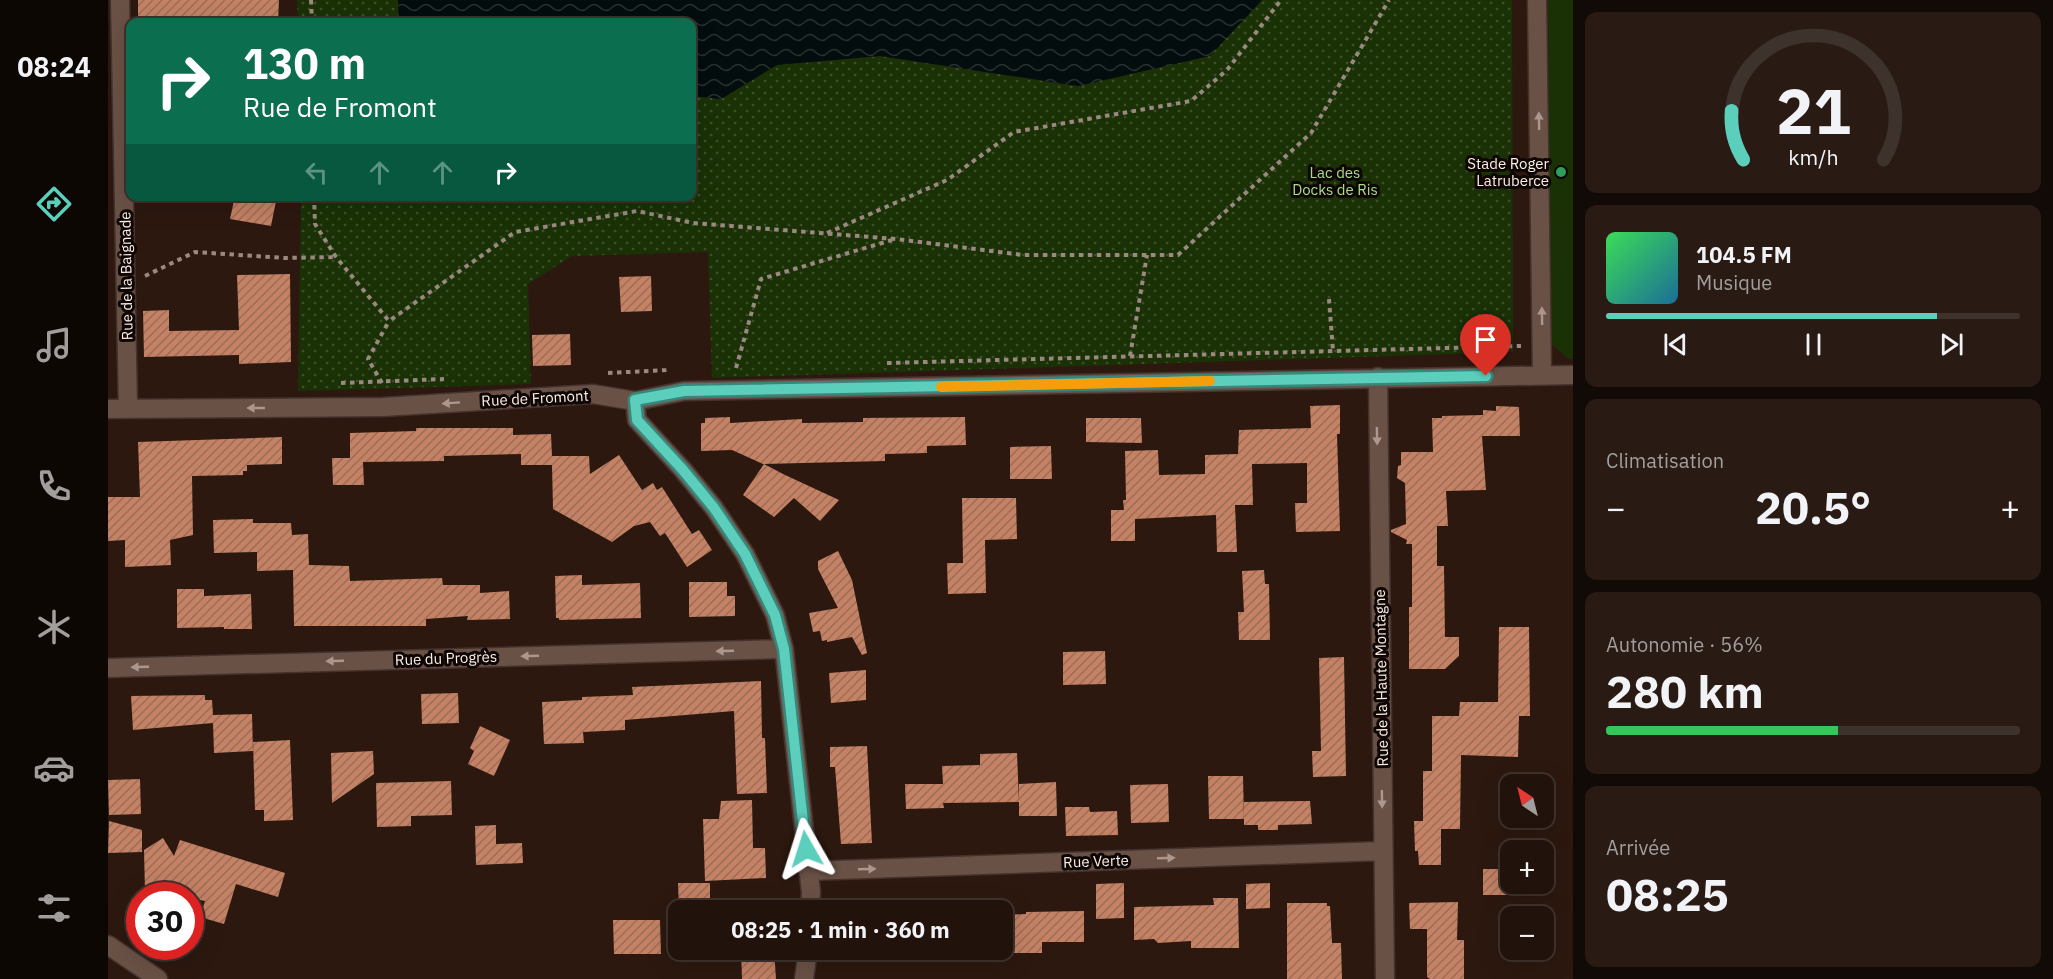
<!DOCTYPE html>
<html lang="fr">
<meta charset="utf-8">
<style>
body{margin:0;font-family:"IBM Plex Sans",sans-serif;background:#291b14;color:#f1f3f6;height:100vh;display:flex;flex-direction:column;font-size:22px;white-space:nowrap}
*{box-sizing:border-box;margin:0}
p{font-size:20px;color:#a29e9d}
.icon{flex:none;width:33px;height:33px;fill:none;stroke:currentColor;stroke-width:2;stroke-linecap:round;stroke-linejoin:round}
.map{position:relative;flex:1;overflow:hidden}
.details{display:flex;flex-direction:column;gap:12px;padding:12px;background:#120a06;width:480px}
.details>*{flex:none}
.hud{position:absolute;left:18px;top:18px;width:570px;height:183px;border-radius:12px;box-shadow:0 6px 24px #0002,0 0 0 2px #3e322c;background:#0b6e4f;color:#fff;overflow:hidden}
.needle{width:39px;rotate:325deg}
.tools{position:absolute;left:1392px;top:774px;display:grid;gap:12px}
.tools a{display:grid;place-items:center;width:54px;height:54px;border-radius:12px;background:#21120b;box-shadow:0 6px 24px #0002,0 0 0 2px #3e322c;font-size:30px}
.speed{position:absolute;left:18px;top:882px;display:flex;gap:12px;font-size:30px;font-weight:700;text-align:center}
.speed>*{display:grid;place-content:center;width:78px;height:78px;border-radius:50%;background:#21120b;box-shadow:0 6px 24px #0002,0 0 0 2px #3e322c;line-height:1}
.speed .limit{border:9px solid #d22;background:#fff;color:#111}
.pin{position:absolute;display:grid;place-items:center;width:51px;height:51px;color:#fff;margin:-62px -26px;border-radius:50% 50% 50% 0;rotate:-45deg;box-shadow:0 0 6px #0007}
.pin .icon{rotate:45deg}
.me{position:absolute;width:66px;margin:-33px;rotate:354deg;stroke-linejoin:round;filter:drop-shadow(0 0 4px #0008)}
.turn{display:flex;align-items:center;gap:21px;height:126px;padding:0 18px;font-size:27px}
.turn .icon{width:78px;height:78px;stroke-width:2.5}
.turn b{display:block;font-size:42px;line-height:51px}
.lanes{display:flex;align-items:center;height:57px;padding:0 18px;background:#0003;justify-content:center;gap:30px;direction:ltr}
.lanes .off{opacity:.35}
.big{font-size:45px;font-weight:800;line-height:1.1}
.details .card{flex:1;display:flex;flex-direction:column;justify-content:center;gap:9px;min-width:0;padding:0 21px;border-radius:12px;background:#291b14}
.details .dial{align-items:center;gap:0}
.dial svg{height:156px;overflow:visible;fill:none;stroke:#3e322c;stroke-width:7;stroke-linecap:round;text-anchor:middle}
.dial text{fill:#f1f3f6;stroke:none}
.song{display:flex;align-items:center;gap:18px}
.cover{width:72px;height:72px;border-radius:9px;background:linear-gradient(135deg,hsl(130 70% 55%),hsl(200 70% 35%))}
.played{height:6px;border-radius:3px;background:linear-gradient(90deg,#5bcebc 80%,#3e322c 80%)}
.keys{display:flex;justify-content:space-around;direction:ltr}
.heat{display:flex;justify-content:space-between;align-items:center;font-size:33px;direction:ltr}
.charge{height:9px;border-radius:4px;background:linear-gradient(90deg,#34c759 56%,#3e322c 0)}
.trip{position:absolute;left:560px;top:900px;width:345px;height:60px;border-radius:12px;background:#21120b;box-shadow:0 6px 24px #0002,0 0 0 2px #3e322c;font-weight:800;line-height:60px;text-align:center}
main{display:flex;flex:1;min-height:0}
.dock{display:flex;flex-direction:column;width:108px;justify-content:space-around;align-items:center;background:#0d0704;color:#a29e9d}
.dock .icon{width:42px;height:42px}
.dock .selected{color:#5bcebc}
.dock b{font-size:27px;color:#f1f3f6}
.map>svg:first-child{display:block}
</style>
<main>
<nav class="dock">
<b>08:24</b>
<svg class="icon selected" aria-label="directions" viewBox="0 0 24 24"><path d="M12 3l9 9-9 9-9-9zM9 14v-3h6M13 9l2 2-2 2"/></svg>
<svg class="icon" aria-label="music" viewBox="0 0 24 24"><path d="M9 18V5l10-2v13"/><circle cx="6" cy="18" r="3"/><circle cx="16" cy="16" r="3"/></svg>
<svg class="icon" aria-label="phone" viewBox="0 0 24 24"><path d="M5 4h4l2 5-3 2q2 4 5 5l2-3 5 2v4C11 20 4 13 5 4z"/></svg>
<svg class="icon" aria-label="climate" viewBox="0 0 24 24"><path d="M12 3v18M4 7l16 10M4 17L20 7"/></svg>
<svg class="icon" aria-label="car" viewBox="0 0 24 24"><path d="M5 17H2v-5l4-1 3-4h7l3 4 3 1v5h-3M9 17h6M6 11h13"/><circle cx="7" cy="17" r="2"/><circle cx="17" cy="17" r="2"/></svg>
<svg class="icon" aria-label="filters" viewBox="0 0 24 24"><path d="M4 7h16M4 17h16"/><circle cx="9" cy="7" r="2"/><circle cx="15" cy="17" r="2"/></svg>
</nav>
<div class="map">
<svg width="1465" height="979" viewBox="0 0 1465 979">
<defs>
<pattern id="park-dots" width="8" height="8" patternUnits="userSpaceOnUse" patternTransform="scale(1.5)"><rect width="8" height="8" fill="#1a3106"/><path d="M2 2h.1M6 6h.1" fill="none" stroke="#3c4f2a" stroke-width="1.8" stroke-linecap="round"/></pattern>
<pattern id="water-waves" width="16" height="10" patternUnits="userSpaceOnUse" patternTransform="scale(1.5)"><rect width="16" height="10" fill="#030d0d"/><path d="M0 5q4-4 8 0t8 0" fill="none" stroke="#293130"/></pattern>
<pattern id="building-hatch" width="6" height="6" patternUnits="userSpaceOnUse" patternTransform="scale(1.5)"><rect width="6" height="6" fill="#c48164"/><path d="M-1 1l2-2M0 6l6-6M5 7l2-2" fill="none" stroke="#9a6d59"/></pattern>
</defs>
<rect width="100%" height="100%" fill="#2c180f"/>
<path fill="url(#park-dots)" d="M189 0H290L291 22H190Z
M1154 0H1404L1405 352 604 378 600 252 464 256 420 284 423 384 190 391 193 197 584 196V96L613 99 669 65 772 56 970 86 1101 56Z"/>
<path fill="#1a3106" d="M1440 0H1465V359H1461L1443 344Z"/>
<path fill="url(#water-waves)" d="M290 0H1154L1102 56 970 86 772 56 669 65 613 99 584 96V22H291Z"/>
<path fill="url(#building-hatch)" d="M30 0H171L170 22H30Z
M127 196H169L163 226 122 219Z
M182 274 183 362 131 364V355L36 357 35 311 61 310V331L131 330 129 275Z
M543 276 544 311 513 312 511 277Z
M462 334 463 365 425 366 424 335Z
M1232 405V434H1229L1232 531 1188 532 1187 503H1199V463L1144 464 1145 505H1127L1129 552H1109L1108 515 1027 519V541H1003V510H1016L1015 500H1018L1017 451 1050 450 1051 475 1097 474V455L1130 454 1131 430 1203 428 1202 406Z
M1388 406 1411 407 1412 436H1374L1378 490 1338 491 1340 526H1329V566H1336L1337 637H1351V656L1337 669H1301V607H1304V544H1298L1299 540 1283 532V530L1298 524 1297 483 1289 478 1290 466 1293 465V452H1325L1324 418H1334V416L1375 415V410L1388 411Z
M622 417V423L694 419V423L755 422V418L857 417 858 445 819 446V453L777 454V461L655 464 624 450 593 451V423H597V418Z
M978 418H1033L1034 443 978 442Z
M308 428H405V435L443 434 444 456H481L482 474 511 455 534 490 545 483 549 490 554 487 584 534 591 530 604 550 579 567 557 533 552 536 542 522 526 526 504 542 445 509 444 465H413V454L336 456V461L255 462 256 485H225L224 458H242V433L308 431Z
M174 437V464L139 465V471H135V475L84 476 85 535 62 540 63 565 17 567V540L0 541V497H32L30 442Z
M943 446 944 479H902V447Z
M656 464 675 474 731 500 712 521 686 498 666 517 635 495Z
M854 498H908L909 539 877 540 878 593 840 594 839 563H855Z
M145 519V523H183L184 535 200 534 201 565 241 566 242 581 334 578 335 585H372V593L401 591 402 619 359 620 360 616 318 619V626H186L185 570 149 571V552L106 553 105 520Z
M730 551 744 580 759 653 754 655 744 637 719 642V640L714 641 712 631 705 632 701 613 730 608 710 569V561Z
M1156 570 1157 584H1161L1162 640H1131L1130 612H1136L1134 571Z
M474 575V585L532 583 533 618 451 620V618H448L447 576Z
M581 582H619V596H627V616L581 617Z
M69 589H96V596L143 594 144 629H116V627L69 628Z
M1391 627H1421L1422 716H1411L1410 757 1353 755 1352 829H1333V865H1311L1310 851H1307L1306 821H1315V771H1324V716H1351L1352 702H1390Z
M997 651 998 684 955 685V652Z
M1236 657 1238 776 1205 777 1204 751H1213L1211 658Z
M758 670V700L723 703 721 673Z
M653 681 654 738H657L659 793 629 794 626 711 517 720V730L475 732 476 743 436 744 434 702 474 700V697L525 695 524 687Z
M350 693 351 723 314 724 313 694Z
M97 695V700H104L105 715 144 714 145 751 106 753 105 723 25 730 23 696Z
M372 726 402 740 386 776 360 764 366 751 362 748Z
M182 740 185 820 156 821V810H147L145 742Z
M759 746 764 843 733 844 727 767H722V747Z
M265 751 266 774 224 803 223 753Z
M909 753 911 802 835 803 836 808 798 809 797 784H835L834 766 872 765V754Z
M1100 776H1135L1136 819H1101Z
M32 779 33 814 1 815 0 780Z
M343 781 344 815 303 816V826L269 827 268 783Z
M948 782 949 816H911V784Z
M1060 784 1061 822 1023 823 1022 785Z
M644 800 645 848H657L658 878 597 881 595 819H611L613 801Z
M1202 801 1204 824 1170 825V830H1150V825H1136V802Z
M957 807H981L982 812 1009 811 1010 835 958 836Z
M1 821 34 830V852L0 853Z
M388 825V844L414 843 415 863 368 865 367 826Z
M55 838 66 856 72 840 177 873 170 897 128 884 116 924 92 917 97 901 82 898V896H75L50 889 37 892 36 850Z
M1375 869H1402V895H1375Z
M570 883H602V910H571Z
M1016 883V918L988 919V884Z
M1162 883V908L1138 909V884Z
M1105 898H1130L1131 948H1083V941L1050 943 1046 939 1026 940V907L1106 905Z
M1350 902 1349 940H1356V979H1322L1319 977V929H1302L1301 903Z
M1179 903H1219V906H1222L1224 943H1233L1234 979H1179Z
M976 911V942H934V953H894V915L918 914V912Z
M505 920H552L553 954H506Z
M633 950H666L668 979H634Z"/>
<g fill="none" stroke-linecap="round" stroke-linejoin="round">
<g stroke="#43322e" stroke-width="21">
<path id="street" d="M12 0 20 408
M1429 0 1434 375
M1270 377 1277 979
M527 401 529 420 575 470 606 508 637 554 667 615 676 649 703 892 702 910
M0 409 275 407 485 394 527 401 576 391 1465 375
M0 668 676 649
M700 871 1275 851
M0 945 50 979
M696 979 700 950"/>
</g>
<path stroke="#9a8881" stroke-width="4" stroke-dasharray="4.5 4.5" stroke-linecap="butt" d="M203 0 204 22
M206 196 207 224 228 257 281 321 407 232 529 211 585 223 788 239 915 255H1070L1203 133 1281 0
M719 233 839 180 906 132 1083 101 1119 70 1173 0
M37 276 87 252 177 258 228 257
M1221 299 1225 351
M1022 356 1039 255
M779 363 1413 346
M628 368 653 279 784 240
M500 373 561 370
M233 383 336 379
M274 383 260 359 281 321"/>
<use href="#street" stroke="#6a5146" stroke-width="18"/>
</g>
<defs><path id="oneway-solid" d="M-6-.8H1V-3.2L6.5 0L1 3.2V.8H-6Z" transform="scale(1.5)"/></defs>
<g fill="#ac978e">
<use href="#oneway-solid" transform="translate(1431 121) rotate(-91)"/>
<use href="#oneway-solid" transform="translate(1434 316) rotate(-91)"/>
<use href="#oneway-solid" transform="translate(343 403) rotate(176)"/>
<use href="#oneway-solid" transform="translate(148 408) rotate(180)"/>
<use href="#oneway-solid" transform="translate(1269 436) rotate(89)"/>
<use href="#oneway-solid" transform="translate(617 651) rotate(178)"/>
<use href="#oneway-solid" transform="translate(422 656) rotate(178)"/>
<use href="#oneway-solid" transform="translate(227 661) rotate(178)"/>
<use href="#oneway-solid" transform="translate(32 667) rotate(178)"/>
<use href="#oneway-solid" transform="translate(1274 799) rotate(89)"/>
<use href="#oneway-solid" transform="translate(1058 858) rotate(-2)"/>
<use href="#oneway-solid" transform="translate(759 869) rotate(-2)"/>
</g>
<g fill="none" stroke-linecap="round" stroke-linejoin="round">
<g stroke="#3b867a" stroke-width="15">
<path id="route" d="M698 849 676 649 667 615 637 554 606 508 575 470 529 420 527 400 576 391 1378 376"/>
</g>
<use href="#route" stroke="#5bcebc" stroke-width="10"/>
<path stroke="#f59e0b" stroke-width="10" d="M833 387 1102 381"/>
</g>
<circle fill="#2e9e5b" stroke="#0e0603" stroke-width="2" cx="1453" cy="172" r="6"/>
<g text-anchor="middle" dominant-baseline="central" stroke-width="6" stroke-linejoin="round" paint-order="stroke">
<g font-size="15" fill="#fdede7" stroke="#0e0603" text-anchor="end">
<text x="1441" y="163">Stade Roger<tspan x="1441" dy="17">Latruberce</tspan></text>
</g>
<g font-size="15" fill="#aadd89" stroke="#0e0603">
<text x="1227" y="172">Lac des<tspan x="1227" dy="17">Docks de Ris</tspan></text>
</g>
<g font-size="15" fill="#fdede7" stroke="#0e0603">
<text transform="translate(18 276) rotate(-91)">Rue de la Baignade</text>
<text transform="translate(427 398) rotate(-3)">Rue de Fromont</text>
<text transform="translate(338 658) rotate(-2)">Rue du Progrès</text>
<text transform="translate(1273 678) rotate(-91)">Rue de la Haute Montagne</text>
<text transform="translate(988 861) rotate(-2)">Rue Verte</text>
</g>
</g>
</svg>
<div class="tools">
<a><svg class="needle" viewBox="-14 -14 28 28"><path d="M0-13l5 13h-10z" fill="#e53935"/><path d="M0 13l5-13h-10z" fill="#a29e9d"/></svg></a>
<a>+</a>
<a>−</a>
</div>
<div class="speed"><div class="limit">30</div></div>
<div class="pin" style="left:1378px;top:376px;background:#d93025"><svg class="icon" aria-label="arrive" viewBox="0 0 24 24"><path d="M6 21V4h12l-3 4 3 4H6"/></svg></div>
<svg class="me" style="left:698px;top:849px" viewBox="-20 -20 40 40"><path d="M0-17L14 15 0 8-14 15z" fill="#5bcebc" stroke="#fff" stroke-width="4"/></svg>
<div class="trip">08:25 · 1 min · 360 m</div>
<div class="hud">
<div class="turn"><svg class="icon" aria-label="right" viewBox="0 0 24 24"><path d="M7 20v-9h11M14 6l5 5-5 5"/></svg><div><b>130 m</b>Rue de Fromont</div></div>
<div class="lanes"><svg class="icon off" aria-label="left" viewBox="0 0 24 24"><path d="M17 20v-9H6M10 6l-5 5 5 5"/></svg><svg class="icon off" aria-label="ahead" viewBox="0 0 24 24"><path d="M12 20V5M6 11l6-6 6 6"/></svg><svg class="icon off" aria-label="ahead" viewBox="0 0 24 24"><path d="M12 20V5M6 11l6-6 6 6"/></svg><svg class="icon" aria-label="right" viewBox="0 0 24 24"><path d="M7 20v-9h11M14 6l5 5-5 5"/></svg></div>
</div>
</div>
<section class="details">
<div class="card dial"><svg viewBox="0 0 100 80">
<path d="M14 69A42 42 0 1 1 86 69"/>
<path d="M14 69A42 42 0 0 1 8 44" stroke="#5bcebc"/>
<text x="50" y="56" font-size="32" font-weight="700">21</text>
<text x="50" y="72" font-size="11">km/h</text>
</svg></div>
<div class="card">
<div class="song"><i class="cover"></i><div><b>104.5 FM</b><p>Musique</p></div></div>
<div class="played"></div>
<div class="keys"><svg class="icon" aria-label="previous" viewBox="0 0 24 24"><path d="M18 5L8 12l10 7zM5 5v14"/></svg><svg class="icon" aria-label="pause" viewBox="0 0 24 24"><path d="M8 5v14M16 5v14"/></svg><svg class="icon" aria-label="next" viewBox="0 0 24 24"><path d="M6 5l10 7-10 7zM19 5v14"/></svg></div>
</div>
<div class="card"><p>Climatisation</p>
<div class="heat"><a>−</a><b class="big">20.5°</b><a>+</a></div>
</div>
<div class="card"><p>Autonomie · 56%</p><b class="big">280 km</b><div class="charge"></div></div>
<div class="card"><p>Arrivée</p><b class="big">08:25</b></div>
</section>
</main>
